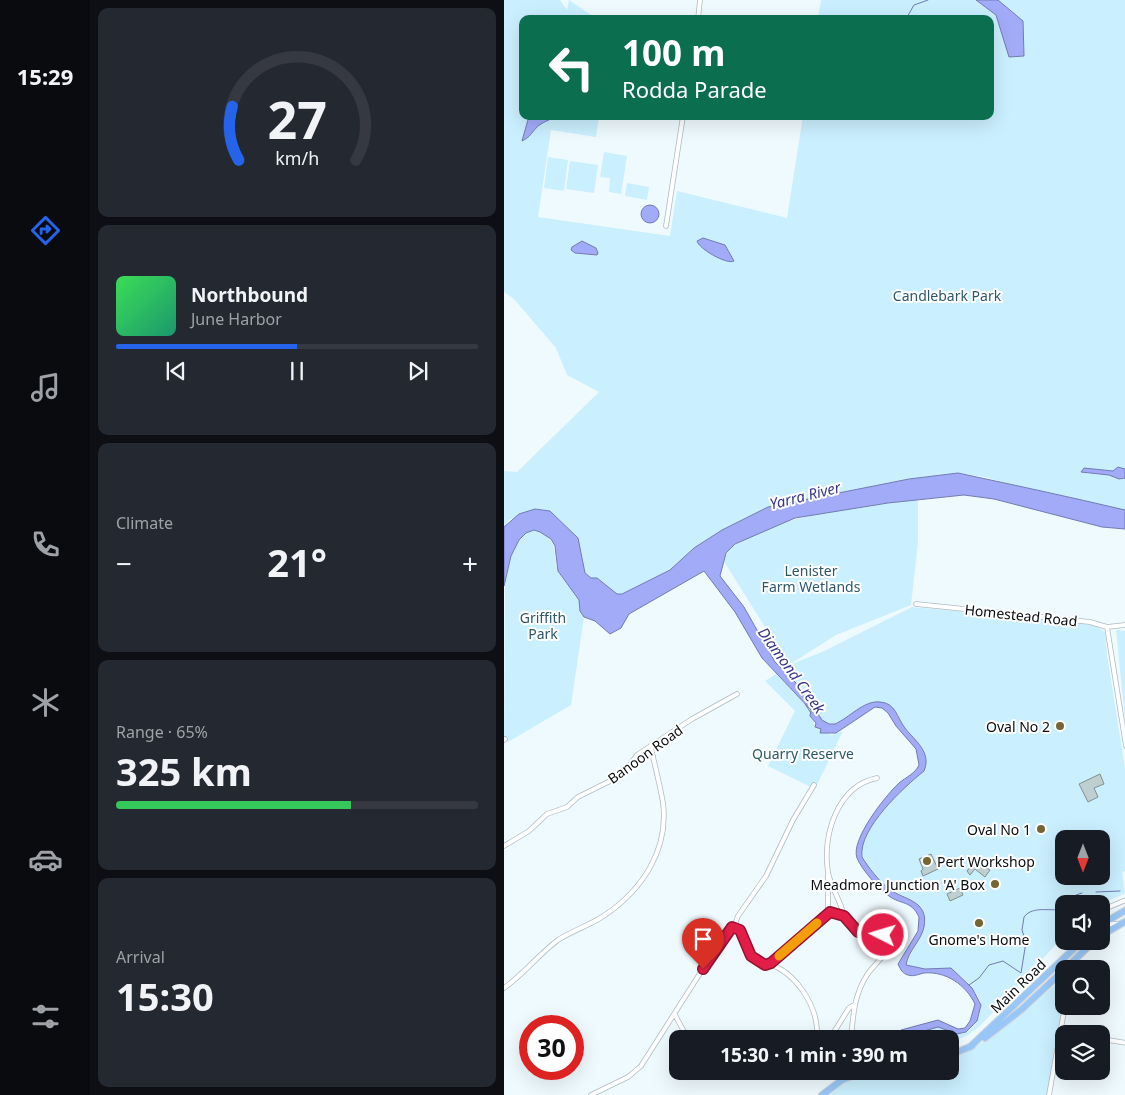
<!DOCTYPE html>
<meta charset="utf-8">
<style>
body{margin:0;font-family:"Noto Sans",sans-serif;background:#242831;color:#f1f3f6;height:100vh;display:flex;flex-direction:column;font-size:19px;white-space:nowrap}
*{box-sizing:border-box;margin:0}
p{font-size:16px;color:#9ea1a6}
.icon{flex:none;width:28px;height:28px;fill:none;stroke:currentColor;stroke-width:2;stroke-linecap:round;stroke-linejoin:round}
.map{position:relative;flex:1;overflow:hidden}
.panel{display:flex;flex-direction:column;gap:8px;padding:8px;background:#0d0f14;width:414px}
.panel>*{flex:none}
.hud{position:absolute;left:15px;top:15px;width:475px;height:105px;border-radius:10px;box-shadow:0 5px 20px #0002;background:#0b6e4f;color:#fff;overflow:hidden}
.needle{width:32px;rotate:180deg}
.tools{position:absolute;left:551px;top:830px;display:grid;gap:10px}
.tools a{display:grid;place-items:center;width:55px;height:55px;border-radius:10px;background:#171b24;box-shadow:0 5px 20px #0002;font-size:25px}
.speed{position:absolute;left:15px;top:1015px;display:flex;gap:10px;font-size:25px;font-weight:700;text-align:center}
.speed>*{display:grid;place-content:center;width:65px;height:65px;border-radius:50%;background:#171b24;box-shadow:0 5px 20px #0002;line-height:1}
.speed .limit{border:8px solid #d22;background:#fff;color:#111}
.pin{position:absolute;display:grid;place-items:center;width:42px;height:42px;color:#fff;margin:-51px -21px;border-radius:50% 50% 50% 0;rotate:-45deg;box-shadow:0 0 5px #0007}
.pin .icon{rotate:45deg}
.me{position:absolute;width:55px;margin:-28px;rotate:275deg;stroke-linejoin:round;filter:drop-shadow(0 0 4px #0008)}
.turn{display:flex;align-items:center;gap:18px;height:105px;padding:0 20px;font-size:22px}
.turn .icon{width:65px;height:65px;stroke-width:2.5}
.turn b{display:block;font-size:35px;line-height:42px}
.big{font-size:38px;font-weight:700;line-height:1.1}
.panel .tile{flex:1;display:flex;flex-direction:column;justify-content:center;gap:8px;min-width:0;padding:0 18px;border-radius:10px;background:#242831}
.panel .dial{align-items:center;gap:0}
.dial svg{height:130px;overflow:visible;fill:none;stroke:#363941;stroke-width:7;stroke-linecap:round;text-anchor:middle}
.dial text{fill:#f1f3f6;stroke:none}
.song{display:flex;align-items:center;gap:15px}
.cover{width:60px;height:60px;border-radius:8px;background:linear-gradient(135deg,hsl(130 70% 55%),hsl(160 70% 35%))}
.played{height:5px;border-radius:2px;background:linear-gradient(90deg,#2563eb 50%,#363941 50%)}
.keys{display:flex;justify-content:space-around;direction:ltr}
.heat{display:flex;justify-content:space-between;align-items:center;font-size:28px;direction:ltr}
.charge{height:8px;border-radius:4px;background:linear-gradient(90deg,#34c759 65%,#363941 0)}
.trip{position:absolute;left:165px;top:1030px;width:290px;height:50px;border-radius:10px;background:#171b24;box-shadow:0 5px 20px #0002;font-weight:700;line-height:50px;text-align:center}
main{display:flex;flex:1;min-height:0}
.menu{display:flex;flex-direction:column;width:90px;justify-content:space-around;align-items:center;background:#090b0e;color:#9ea1a6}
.menu .icon{width:35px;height:35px}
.menu .selected{color:#2563eb}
.menu b{font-size:22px;color:#f1f3f6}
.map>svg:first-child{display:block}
</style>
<main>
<nav class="menu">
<b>15:29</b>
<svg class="icon selected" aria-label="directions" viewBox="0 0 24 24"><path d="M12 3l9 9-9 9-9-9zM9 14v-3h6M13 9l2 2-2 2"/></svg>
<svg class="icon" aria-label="music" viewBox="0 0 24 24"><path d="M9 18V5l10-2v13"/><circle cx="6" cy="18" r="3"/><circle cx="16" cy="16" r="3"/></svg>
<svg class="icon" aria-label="phone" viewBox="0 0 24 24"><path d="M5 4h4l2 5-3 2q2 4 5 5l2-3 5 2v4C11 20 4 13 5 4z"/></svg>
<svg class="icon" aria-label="climate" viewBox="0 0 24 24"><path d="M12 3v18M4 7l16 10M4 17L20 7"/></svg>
<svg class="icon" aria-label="car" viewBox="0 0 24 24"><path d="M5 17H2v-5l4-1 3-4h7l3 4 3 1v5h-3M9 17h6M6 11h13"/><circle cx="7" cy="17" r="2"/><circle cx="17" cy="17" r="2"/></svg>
<svg class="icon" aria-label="filters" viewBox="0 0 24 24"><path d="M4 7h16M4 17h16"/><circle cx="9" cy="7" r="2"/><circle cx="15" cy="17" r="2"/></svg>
</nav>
<section class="panel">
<div class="tile dial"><svg viewBox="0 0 100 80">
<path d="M14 69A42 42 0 1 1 86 69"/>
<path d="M14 69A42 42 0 0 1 10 36" stroke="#2563eb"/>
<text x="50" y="56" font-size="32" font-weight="700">27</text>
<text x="50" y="72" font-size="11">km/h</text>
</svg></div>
<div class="tile">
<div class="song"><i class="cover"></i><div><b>Northbound</b><p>June Harbor</p></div></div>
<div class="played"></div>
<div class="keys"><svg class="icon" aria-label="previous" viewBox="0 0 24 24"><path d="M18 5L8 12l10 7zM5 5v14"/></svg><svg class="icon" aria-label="pause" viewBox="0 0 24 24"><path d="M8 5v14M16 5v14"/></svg><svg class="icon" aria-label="next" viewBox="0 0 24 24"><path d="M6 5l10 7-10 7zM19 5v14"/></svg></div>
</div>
<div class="tile"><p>Climate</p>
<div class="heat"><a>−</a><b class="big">21°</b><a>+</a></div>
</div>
<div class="tile"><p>Range · 65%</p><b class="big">325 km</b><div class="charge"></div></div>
<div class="tile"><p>Arrival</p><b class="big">15:30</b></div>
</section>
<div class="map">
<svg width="622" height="1095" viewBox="0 0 622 1095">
<rect width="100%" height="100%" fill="#effaff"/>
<path fill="#caeffe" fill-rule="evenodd" d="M0 0H56L63 10 65 0 93 19H19V116H95L92 137 47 130 34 217 166 236 173 191 283 218 299 116H486V19H314L317 0H621V510L532 492 481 477 454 473 405 479 264 507 218 530 190 548 166 570 118 594H113L93 578H87L81 573 74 538 52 516 38 509H31L5 520 0 527V471L13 472 95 392 63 375 52 348 10 299 0 292Z
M100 152 123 156 117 194 105 192 106 178 96 177Z
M44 157 64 160 60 191 40 188Z
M66 161 94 165 90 193 62 189Z
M123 183 145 187 143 200 121 196Z
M414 500V542L407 605 332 635 285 665 318 652 408 607 572 622 592 626 601 632 603 655 621 768 622 870 618 873 621 893 598 904H560V936L476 1026 464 1035 446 1043V1039H399C405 1032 426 1026 436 1027 443 1028 448 1034 454 1034 470 1035 478 1015 477 1002L468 988 449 970 407 968 401 965 412 945 420 916 417 908 410 901 383 887 364 867 357 852C364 816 399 792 421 766V762L408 735 398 724 394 714 380 703 366 704 331 724H325L318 720 279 668 285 665 219 560C237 517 371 504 414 500ZM560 839H598V876H560Z
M30 530C55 538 48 550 54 570 58 581 70 589 75 599 78 606 74 609 80 617L67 705 4 742 0 738 1 581 7 556 15 540 22 533Z
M612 630 621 631V718Z
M272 674 307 710 311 727 328 735 339 731 311 789 264 766 291 711 261 681Z
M557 980 560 982V999L543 1095H325L339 1083 370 1072 446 1071V1059L466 1050 500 1028Z"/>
<path fill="#a1abf7" stroke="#737bb1" d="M472 0H494L519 21 520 56 505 57 492 15Z
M25 116H45V120C27 127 31 135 18 141Z
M137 214a9 9 0 1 1 18 0a9 9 0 1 1-18 0Z
M199 238 221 245 230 261C223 265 195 249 193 241Z
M78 241 92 248 94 253 93 255 71 253 67 250 68 247Z
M614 467 621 469V478L615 479 605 475 577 472 580 468 609 471Z
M454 473C510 485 566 497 621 510V529L598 527 490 499 460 495 384 503 291 518 231 544 222 553 216 576 240 607 271 662 297 688 318 720 325 724H331C345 718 360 700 376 702 392 703 393 718 401 728 411 741 428 752 420 771 400 787 354 829 358 857 364 867 375 881 385 889 400 900 425 900 420 927 417 941 404 951 402 965L421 969 447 968 468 988 477 1005 473 1021 462 1032 453 1034 434 1027 393 1039 397 1030 434 1020 454 1029 461 1028 466 1021 471 1004C462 985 442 971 420 973 415 974 410 977 404 975 399 974 396 969 394 964L414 931 415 917C407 900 397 905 385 896 374 888 358 870 353 858 346 840 382 795 395 783 402 777 411 774 415 765L412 749 392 726 384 713 378 708 371 707 332 733H316L317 729 311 727 312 723 306 716 307 710 258 658 231 612 200 571 125 614 117 628 106 634 91 621 80 617 76 611 75 600 54 571 51 546 47 539 36 532 30 530 22 533 15 540 7 556 0 586V527L15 514 31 509 46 511 74 538 81 573 87 578H93L113 594H118L166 570 190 548 218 530 264 507 405 479Z"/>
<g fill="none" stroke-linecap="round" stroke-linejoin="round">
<path stroke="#737bb1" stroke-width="1" d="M402 19 410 5 424 0
M301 704 307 713
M592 892 616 891
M569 904 572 895 578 893
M465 985 475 978 485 965 499 961 517 973 522 942 518 930 520 917C529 905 547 912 560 909"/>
</g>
<path fill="#bfcfcf" stroke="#819091" d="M596 774 600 784 590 788 594 797 584 802 575 784Z
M427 854 434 869 419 876 417 871 419 869 415 859Z
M471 861 486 870 481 877 471 869 466 875 463 871Z
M456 888 459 895 446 901 443 894Z"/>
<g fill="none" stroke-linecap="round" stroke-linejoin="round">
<g stroke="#aebbc1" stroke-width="5.5">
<path id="minor" d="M194 19 196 0
M162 226 179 116
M412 604 586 622 603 627 622 625
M603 627 622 746
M0 740 1 739
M0 846 25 831 43 814 63 807 74 797 110 779 122 770 133 755 188 719 233 694
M598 910 622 900
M598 910 607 924H613
M324 912V874
M230 927C247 934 239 965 263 965L322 913 330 912 338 914
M265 964C291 972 312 1004 313 1030
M0 988C20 974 35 954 54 940 69 930 87 925 101 915 138 890 165 850 159 803 156 785 151 766 147 748
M171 1015 184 1039
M330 1032 345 1008 350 1005
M556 1032 566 1034
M347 1039C349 1016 350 995 363 975 368 966 393 947 382 937 375 930 360 935 352 931L338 914V909C334 897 326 884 324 872 318 836 333 786 373 778
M598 1039 622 1043
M344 1071 346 1076
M87 1095 124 1077 137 1066 223 931 230 927 234 916 262 876 289 820 310 785
M545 1095 561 1006"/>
</g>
<g stroke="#d7d8d8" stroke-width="8">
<path id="primary" d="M598 924 622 910
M598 935 622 921
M561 969 590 941
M481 1038 517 1010 560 970
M466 1047 578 941
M446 1055 468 1046
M318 1095 338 1080 362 1071"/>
</g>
<use href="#minor" stroke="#fff" stroke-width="4"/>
<use href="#primary" stroke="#98c7f7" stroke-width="6"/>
</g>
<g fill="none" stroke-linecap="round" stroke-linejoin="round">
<g stroke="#92132f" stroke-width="12">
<path id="route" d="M199 969 228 927 236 930 247 956 261 965 267 963 326 912 340 916 354 932 379 935"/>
</g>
<use href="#route" stroke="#e11d48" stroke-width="9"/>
<path stroke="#f59e0b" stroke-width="9" d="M275 956 313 923"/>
</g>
<g fill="#756533" stroke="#fff" stroke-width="2">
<circle cx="556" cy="726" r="5"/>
<circle cx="537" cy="829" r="5"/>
<circle cx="423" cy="861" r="5"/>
<circle cx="491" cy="884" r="5"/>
<circle cx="475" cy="923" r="5"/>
</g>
<g text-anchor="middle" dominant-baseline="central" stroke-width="4" stroke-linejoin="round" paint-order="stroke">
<g font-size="14" fill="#2c5869" stroke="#fff">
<text x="443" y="295">Candlebark Park</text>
<text x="307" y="570">Lenister<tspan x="307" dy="16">Farm Wetlands</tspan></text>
<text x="39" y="617">Griffith<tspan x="39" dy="16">Park</tspan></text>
<text x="299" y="753">Quarry Reserve</text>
</g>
<g font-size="14" fill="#080c0e" stroke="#fff">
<text transform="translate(517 615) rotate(6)">Homestead Road</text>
<text transform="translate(141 754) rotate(-36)">Banoon Road</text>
<text transform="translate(514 986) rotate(-44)">Main Road</text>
</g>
<g font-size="14" fill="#080c0e" stroke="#fff" text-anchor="end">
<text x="546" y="726">Oval No 2</text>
<text x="527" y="829">Oval No 1</text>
<text x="433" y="861" text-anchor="start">Pert Workshop</text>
<text x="481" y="884">Meadmore Junction 'A' Box</text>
<text x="475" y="939" text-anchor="middle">Gnome's Home</text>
</g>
<g font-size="15" font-style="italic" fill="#36368c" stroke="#fff">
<text transform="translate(301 495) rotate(-14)">Yarra River</text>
<text transform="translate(288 670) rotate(54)">Diamond Creek</text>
</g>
</g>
</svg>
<div class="tools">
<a><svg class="needle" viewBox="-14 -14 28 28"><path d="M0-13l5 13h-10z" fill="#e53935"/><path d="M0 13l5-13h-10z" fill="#9ea1a6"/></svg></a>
<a><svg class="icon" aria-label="sound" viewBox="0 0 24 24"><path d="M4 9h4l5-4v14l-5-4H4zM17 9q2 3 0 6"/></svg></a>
<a><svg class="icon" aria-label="search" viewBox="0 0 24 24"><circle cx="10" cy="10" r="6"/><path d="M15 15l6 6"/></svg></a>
<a><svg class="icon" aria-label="layers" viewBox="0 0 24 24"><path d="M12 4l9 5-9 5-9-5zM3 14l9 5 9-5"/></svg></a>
</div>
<div class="speed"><div class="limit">30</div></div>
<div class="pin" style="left:199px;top:969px;background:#d93025"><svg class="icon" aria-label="arrive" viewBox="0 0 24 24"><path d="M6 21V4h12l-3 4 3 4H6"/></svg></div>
<svg class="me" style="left:379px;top:935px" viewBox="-20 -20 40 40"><circle r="17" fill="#e11d48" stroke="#fff" stroke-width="3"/><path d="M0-11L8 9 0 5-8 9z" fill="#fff"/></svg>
<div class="trip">15:30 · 1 min · 390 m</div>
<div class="hud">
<div class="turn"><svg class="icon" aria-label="left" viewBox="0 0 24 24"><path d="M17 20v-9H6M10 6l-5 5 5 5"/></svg><div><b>100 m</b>Rodda Parade</div></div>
</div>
</div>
</main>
